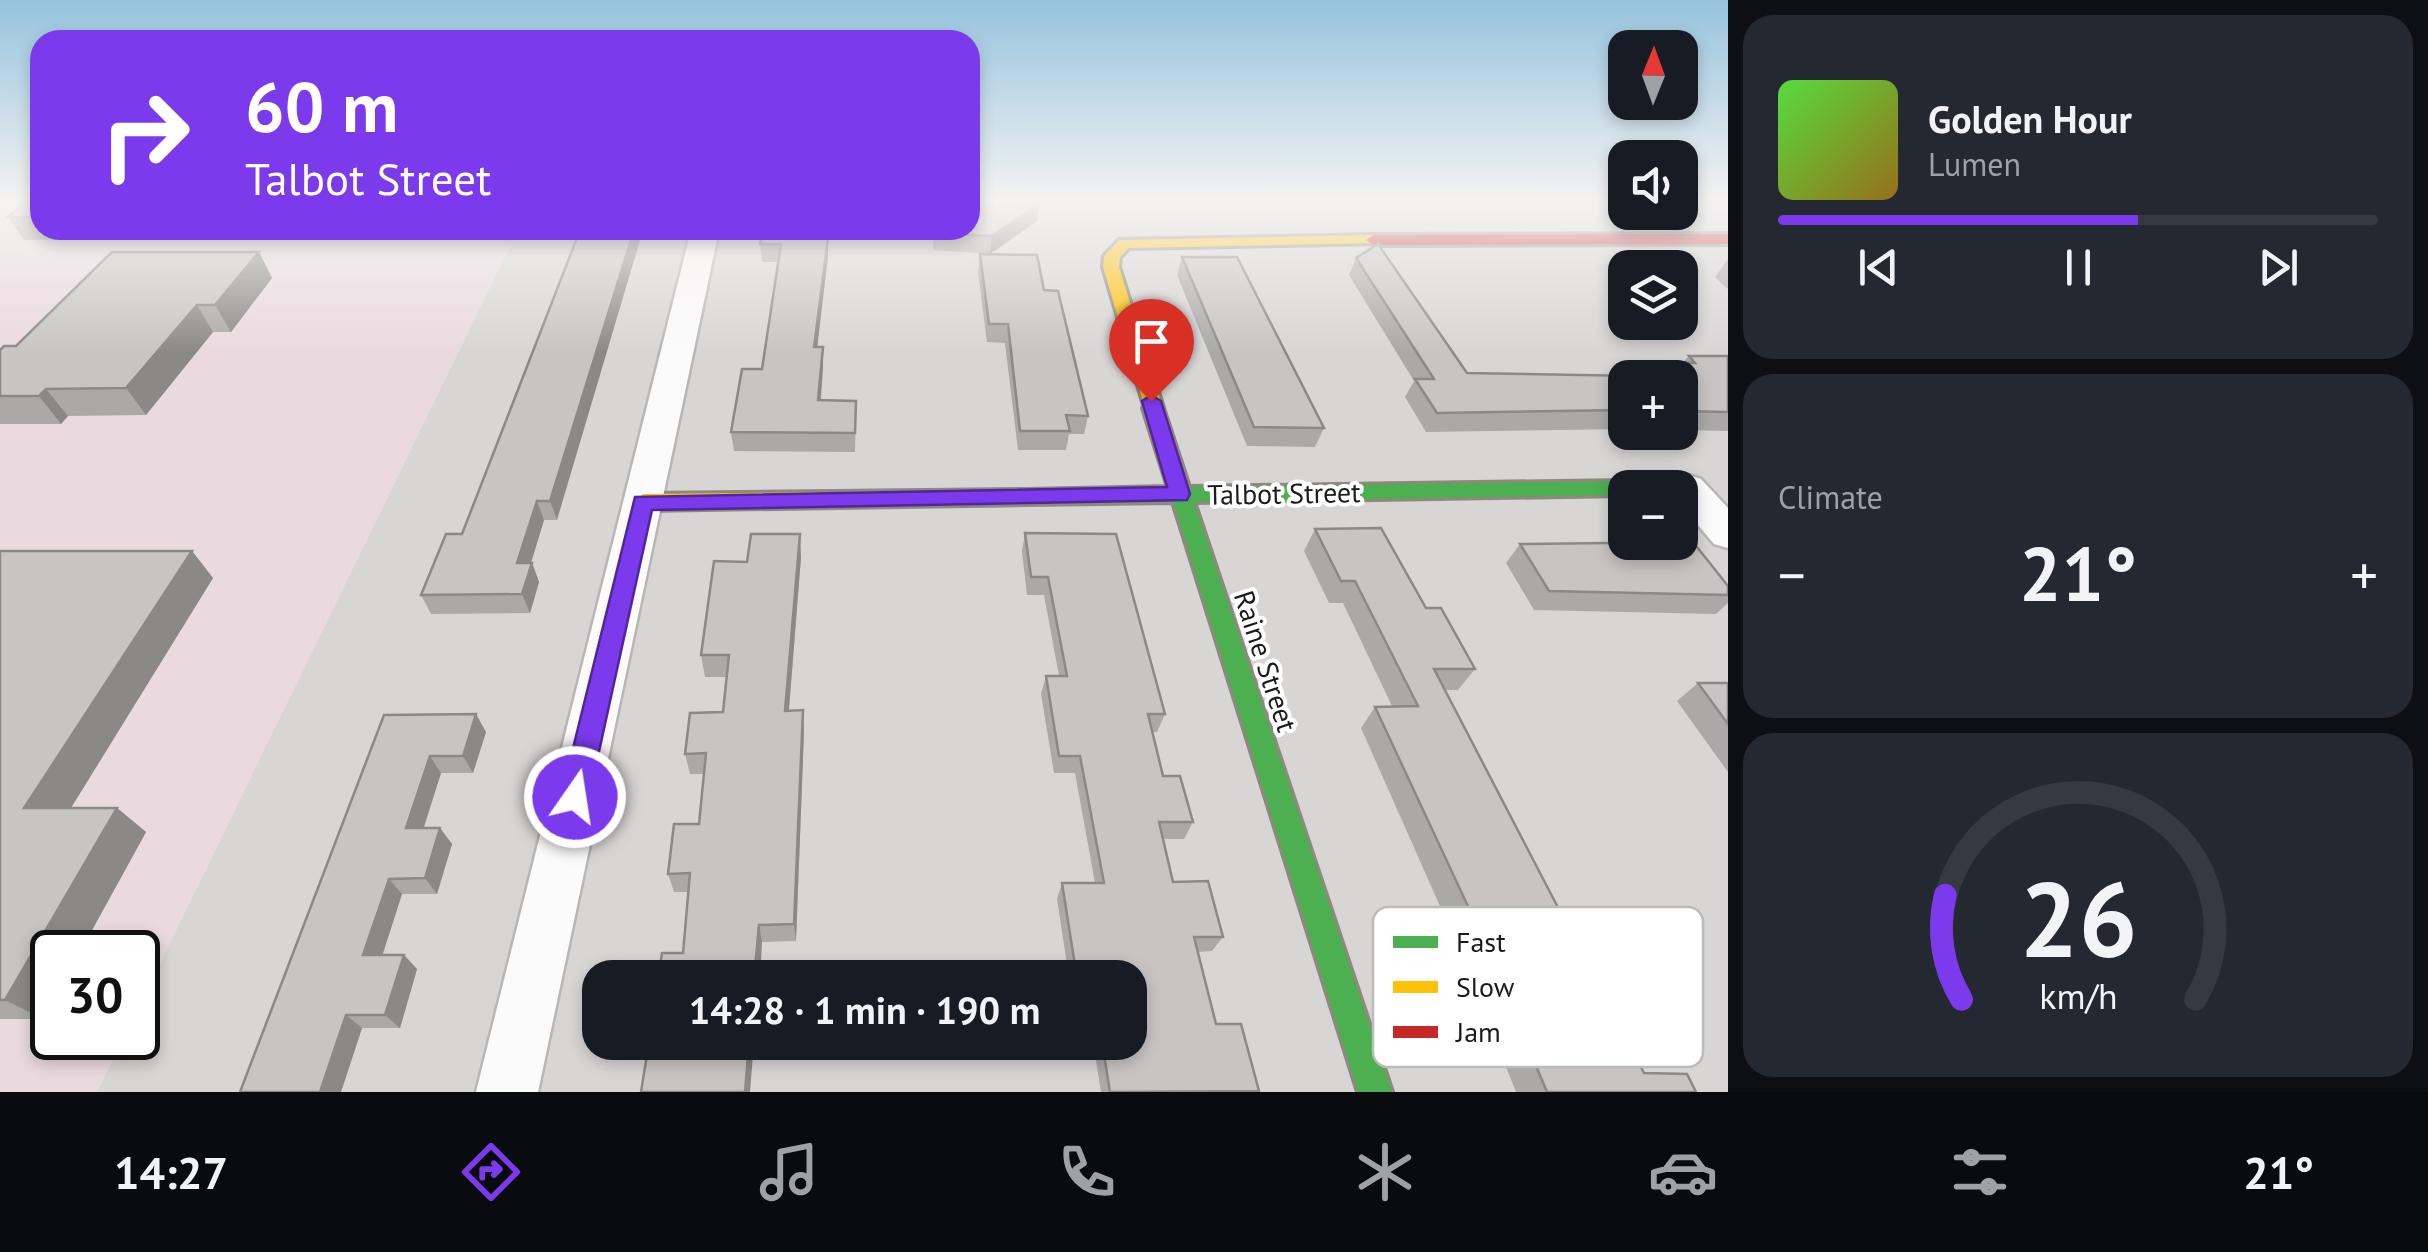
<!DOCTYPE html>
<meta charset="utf-8">
<style>
body{margin:0;font-family:"PT Sans",sans-serif;background:#242831;color:#f1f3f6;height:100vh;display:flex;flex-direction:column;font-size:38px;white-space:nowrap}
*{box-sizing:border-box;margin:0}
p{font-size:32px;color:#9ea1a6}
.icon{flex:none;width:55px;height:55px;fill:none;stroke:currentColor;stroke-width:2;stroke-linecap:round;stroke-linejoin:round}
.map{position:relative;flex:1;overflow:hidden}
.details{display:flex;flex-direction:column;gap:15px;padding:15px;background:#0d0f14;width:700px}
.details>*{flex:none}
.hud{position:absolute;left:30px;top:30px;width:950px;height:210px;border-radius:30px;box-shadow:0 5px 15px #0003;background:#7c3aed;color:#fff;overflow:hidden}
.needle{width:65px;rotate:1deg}
.fabs{position:absolute;left:1608px;top:30px;display:grid;gap:20px}
.fabs a{display:grid;place-items:center;width:90px;height:90px;border-radius:20px;background:#171b24;box-shadow:0 5px 15px #0003;font-size:50px}
.speed{position:absolute;left:30px;top:930px;display:flex;gap:20px;font-size:50px;font-weight:700;text-align:center}
.speed>*{display:grid;place-content:center;width:130px;height:130px;border-radius:50%;background:#171b24;box-shadow:0 5px 15px #0003;line-height:1}
.speed .limit{border:5px solid #111;border-radius:15px;background:#fff;color:#111}
.pin{position:absolute;display:grid;place-items:center;width:85px;height:85px;color:#fff;margin:-102px -42px;border-radius:50% 50% 50% 0;rotate:-45deg;box-shadow:0 0 10px #0007}
.pin .icon{rotate:45deg}
.me{position:absolute;width:110px;margin:-55px;rotate:13deg;stroke-linejoin:round;filter:drop-shadow(0 0 8px #0008)}
.turn{display:flex;align-items:center;gap:35px;height:210px;padding:0 50px;font-size:45px}
.turn .icon{width:130px;height:130px;stroke-width:2.5}
.turn b{display:block;font-size:70px;line-height:85px}
.big{font-size:75px;font-weight:700;line-height:1.1}
.details .widget{flex:1;display:flex;flex-direction:column;justify-content:center;gap:15px;min-width:0;padding:0 35px;border-radius:30px;background:#242831}
.details .dial{align-items:center;gap:0}
.dial svg{height:260px;overflow:visible;fill:none;stroke:#363941;stroke-width:7;stroke-linecap:round;text-anchor:middle}
.dial text{fill:#f1f3f6;stroke:none}
.song{display:flex;align-items:center;gap:30px}
.cover{width:120px;height:120px;border-radius:15px;background:linear-gradient(135deg,hsl(110 70% 55%),hsl(40 70% 35%))}
.played{height:10px;border-radius:5px;background:linear-gradient(90deg,#7c3aed 60%,#363941 60%)}
.keys{display:flex;justify-content:space-around;direction:ltr}
.heat{display:flex;justify-content:space-between;align-items:center;font-size:55px;direction:ltr}
.trip{position:absolute;left:582px;top:960px;width:565px;height:100px;border-radius:30px;background:#171b24;box-shadow:0 5px 15px #0003;font-weight:700;line-height:100px;text-align:center}
.tab-bar{display:flex;height:160px;justify-content:space-around;align-items:center;background:#090b0e;color:#9ea1a6}
.tab-bar .icon{width:70px;height:70px}
.tab-bar .on{color:#7c3aed}
.tab-bar b{font-size:45px;color:#f1f3f6}
main{display:flex;flex:1;min-height:0}
.map>svg:first-child{display:block}
</style>
<main>
<div class="map">
<svg width="1728" height="1092" viewBox="0 0 1728 1092">
<rect width="100%" height="100%" fill="#e9e4e3"/>
<path fill="#d8d5d5" fill-rule="evenodd" d="M970 200H1625V212H1680V200H1728V1092H97L123 1038H138V1008L518 230H970ZM1625 268H1680V322H1625ZM1625 378H1680V432H1625ZM1625 488H1680V542H1625ZM600 978H1130V1042H600Z"/>
<path fill="#eadae0" d="M0 200H40V230H518L138 1008V952H52V1038H123L96 1092H0Z"/>
<g fill="none" stroke-linecap="round" stroke-linejoin="round">
<g stroke="#b9b7b6" stroke-width="5">
<path id="street" d="M691 230H719L538 1092H476Z
M1688 475 1701 479 1728 508V548L1714 544 1680 504V488H1669L1675 479Z"/>
</g>
<g stroke="#90887e" stroke-width="6">
<path id="fast" d="M1153 402 1163 408 1189 487 1625 481 1635 488H1625V495L1194 502 1392 1092H1358L1173 502 1027 504 1016 497 1027 490 1168 487 1143 408Z"/>
</g>
<g stroke="#90887e" stroke-width="6">
<path id="slow" d="M1374 235 1382 240 1380 243 1129 248 1120 257 1119 267 1163 408 1160 412H1146L1103 267 1104 256 1119 240Z
M1027 490 1038 497 1027 504 643 510 632 502 643 494Z"/>
</g>
<g stroke="#90887e" stroke-width="6">
<path id="jam" d="M1728 234V244L1374 245 1366 240 1374 235Z"/>
</g>
<use href="#street" fill="#fcfbfb" fill-rule="evenodd"/>
<use href="#fast" fill="#4caf50" fill-rule="evenodd"/>
<use href="#slow" fill="#ffc107" fill-rule="evenodd"/>
<use href="#jam" fill="#c62828" fill-rule="evenodd"/>
</g>
<path fill="#aba9a8" d="M40 200V230H143L133 239 24 240 8 217Z
M1040 203 1037 221 990 254 933 250 934 233Z
M580 230 557 520H544L531 563H532L539 582 530 613 431 614 421 595 462 534Z
M763 230H818L817 238H828V256L817 347H823V366L821 400 856 401 855 452 734 451 731 432 762 369 778 262H762L760 244Z
M259 252 272 278 231 332H213L146 415 68 416 61 424H0V396L16 346Z
M980 254 1044 290 1088 416 1084 434H1069L1066 450H1018L1005 343 987 342 978 272Z
M1182 257 1324 428 1315 447 1247 446 1177 275Z
M1356 258 1467 373 1614 376 1624 362H1683L1689 356H1728V431L1680 430V378H1625V429L1426 432 1405 397 1414 381 1349 275Z
M1728 259V289L1715 277Z
M1315 529 1426 608 1475 669 1458 690H1445L1550 895 1644 1073 1696 1092H1516L1459 949 1361 728 1375 707 1392 706 1343 603H1329L1304 551Z
M1025 533 1165 714 1157 732H1152L1163 776 1193 822 1184 839H1163L1173 882 1223 937 1212 951 1198 952 1216 1024 1259 1091 1257 1092H1101L1093 1042H1130V978H1069L1057 899 1062 883H1095L1075 773H1054L1041 694 1046 676H1059L1044 595H1027L1022 551Z
M1520 544 1728 586V603L1716 614 1534 610 1506 563Z
M0 551H192L213 578 71 808H117L146 832 43 1019H0Z
M801 557 789 711 804 731 796 941 762 942 683 953 688 892H674L668 874 699 824 704 774H690L685 754 723 712 727 677H705L701 655Z
M1698 683H1728V772L1677 701Z
M384 715 486 732 473 773H441L424 828H440L452 844 437 894H402L382 955H404L417 969 400 1028H362L341 1092H240Z"/>
<path fill="#8b8988" d="M1040 203 1037 221 990 254 992 236Z
M127 230H143L133 239Z
M634 230H643L557 520 550 501Z
M828 238V256L815 366 814 347Z
M259 252 272 278 231 332 215 305Z
M197 305 213 332 146 415 126 388Z
M823 347V366L819 419 818 400Z
M46 389 68 416 61 424 39 396Z
M537 501 544 520 525 582 517 563Z
M800 534 801 557 787 732 785 711Z
M192 551 213 578 56 832 24 808Z
M532 563 539 582 530 613 522 594Z
M803 710 804 731 796 941 794 924Z
M476 714 486 732 473 773 463 756Z
M430 756 441 773 418 844 406 828Z
M117 808 146 832 80 952H52V1002L43 1019 5 1000Z
M440 828 452 844 437 894 425 878Z
M389 879 402 894 378 969 363 955Z
M759 925 762 942 760 978H754Z
M404 955 417 969 400 1028 385 1015Z
M346 1015 362 1028 341 1092H320Z
M749 1042H754L750 1092H745Z"/>
<path fill="#c7c4c3" stroke="#8b8988" stroke-width="2.5" d="M29 200H40V217H8Z
M986 200H1030L1040 203 992 236 934 233 938 230H970V210Z
M580 230H634L550 501H537L517 563H532L522 594 421 595 446 534H462Z
M763 230H815L814 238H828L814 347H823L818 400 856 401 855 433 731 432 742 369H762L781 244H760Z
M1378 244 1467 373 1637 376 1624 362 1695 363 1689 356H1728V412L1680 411V378H1625V410L1437 413 1415 379H1434L1356 258Z
M112 252H259L215 305H197L126 388 46 389 39 396H0V350L4 346H16Z
M980 254 1037 255 1044 290 1058 291 1088 416 1066 415 1070 431H1020L1008 324H989Z
M1182 257H1237L1324 428 1254 427Z
M1381 528 1426 608H1441L1475 669H1434L1644 1073 1687 1074 1696 1092H1547L1480 932 1375 707 1418 706 1355 581H1341L1315 529Z
M1025 533 1116 534 1165 714H1148L1163 776H1180L1193 822H1159L1173 882 1208 881 1223 937H1194L1216 1024H1241L1259 1091 1110 1092 1102 1042H1130V978H1077L1062 883H1104L1080 756H1059L1046 676H1067L1048 577H1031Z
M751 534H800L785 711 803 710 794 924 759 925 754 978H658L662 953H683L690 873 668 874 674 824H699L706 753 685 754 690 713 723 712 729 655H701L714 561 747 562Z
M1693 542 1728 586V595L1549 591 1520 544Z
M0 551H192L24 808H117L5 1000H0Z
M1698 683H1728V724Z
M476 714 463 756H430L406 828H440L425 878 389 879 363 955H404L385 1015H346L320 1092H240L384 715Z
M649 1042H749L745 1092H641Z"/>
<linearGradient id="sky" x2="0" y2="1"><stop stop-color="#96c3de"/><stop offset="0.57" stop-color="#f5f3f2"/><stop offset="1" stop-color="#f5f3f2" stop-opacity="0"/></linearGradient>
<rect width="1728" height="353" fill="url(#sky)"/>
<path fill="#7c3aed" stroke="#51269a" stroke-width="2.5" d="M1151 395 1161 401 1190 494 1187 500 652 510 589 797 585 806 575 810 565 806 561 797 635 497 1167 487 1142 401Z"/>
<g text-anchor="middle" dominant-baseline="central" stroke-width="8" stroke-linejoin="round" paint-order="stroke">
<g font-size="28" fill="#1b1b1b" stroke="#fff">
<text transform="translate(1284 493) rotate(-1)">Talbot Street</text>
<text transform="translate(1266 661) rotate(72)">Raine Street</text>
</g>
</g>
<rect x="1373" y="907" width="330" height="160" rx="15" fill="#fff" stroke="#bbb" stroke-width="2.5"/>
<rect x="1393" y="936" width="45" height="12" fill="#4caf50"/>
<rect x="1393" y="981" width="45" height="12" fill="#ffc107"/>
<rect x="1393" y="1026" width="45" height="12" fill="#c62828"/>
<g font-size="28" fill="#1b1b1b">
<text x="1456" y="952">Fast</text>
<text x="1456" y="997">Slow</text>
<text x="1456" y="1042">Jam</text>
</g>
</svg>
<div class="fabs">
<a><svg class="needle" viewBox="-14 -14 28 28"><path d="M0-13l5 13h-10z" fill="#e53935"/><path d="M0 13l5-13h-10z" fill="#9ea1a6"/></svg></a>
<a><svg class="icon" aria-label="sound" viewBox="0 0 24 24"><path d="M4 9h4l5-4v14l-5-4H4zM17 9q2 3 0 6"/></svg></a>
<a><svg class="icon" aria-label="layers" viewBox="0 0 24 24"><path d="M12 4l9 5-9 5-9-5zM3 14l9 5 9-5"/></svg></a>
<a>+</a>
<a>−</a>
</div>
<div class="speed"><div class="limit">30</div></div>
<div class="pin" style="left:1151px;top:401px;background:#d93025"><svg class="icon" aria-label="arrive" viewBox="0 0 24 24"><path d="M6 21V4h12l-3 4 3 4H6"/></svg></div>
<svg class="me" style="left:575px;top:797px" viewBox="-20 -20 40 40"><circle r="17" fill="#7c3aed" stroke="#fff" stroke-width="3"/><path d="M0-11L8 9 0 5-8 9z" fill="#fff"/></svg>
<div class="trip">14:28 · 1 min · 190 m</div>
<div class="hud">
<div class="turn"><svg class="icon" aria-label="right" viewBox="0 0 24 24"><path d="M7 20v-9h11M14 6l5 5-5 5"/></svg><div><b>60 m</b>Talbot Street</div></div>
</div>
</div>
<section class="details">
<div class="widget">
<div class="song"><i class="cover"></i><div><b>Golden Hour</b><p>Lumen</p></div></div>
<div class="played"></div>
<div class="keys"><svg class="icon" aria-label="previous" viewBox="0 0 24 24"><path d="M18 5L8 12l10 7zM5 5v14"/></svg><svg class="icon" aria-label="pause" viewBox="0 0 24 24"><path d="M8 5v14M16 5v14"/></svg><svg class="icon" aria-label="next" viewBox="0 0 24 24"><path d="M6 5l10 7-10 7zM19 5v14"/></svg></div>
</div>
<div class="widget"><p>Climate</p>
<div class="heat"><a>−</a><b class="big">21°</b><a>+</a></div>
</div>
<div class="widget dial"><svg viewBox="0 0 100 80">
<path d="M14 69A42 42 0 1 1 86 69"/>
<path d="M14 69A42 42 0 0 1 9 37" stroke="#7c3aed"/>
<text x="50" y="56" font-size="32" font-weight="700">26</text>
<text x="50" y="72" font-size="11">km/h</text>
</svg></div>
</section>
</main>
<nav class="tab-bar">
<b>14:27</b>
<svg class="icon on" aria-label="directions" viewBox="0 0 24 24"><path d="M12 3l9 9-9 9-9-9zM9 14v-3h6M13 9l2 2-2 2"/></svg>
<svg class="icon" aria-label="music" viewBox="0 0 24 24"><path d="M9 18V5l10-2v13"/><circle cx="6" cy="18" r="3"/><circle cx="16" cy="16" r="3"/></svg>
<svg class="icon" aria-label="phone" viewBox="0 0 24 24"><path d="M5 4h4l2 5-3 2q2 4 5 5l2-3 5 2v4C11 20 4 13 5 4z"/></svg>
<svg class="icon" aria-label="climate" viewBox="0 0 24 24"><path d="M12 3v18M4 7l16 10M4 17L20 7"/></svg>
<svg class="icon" aria-label="car" viewBox="0 0 24 24"><path d="M5 17H2v-5l4-1 3-4h7l3 4 3 1v5h-3M9 17h6M6 11h13"/><circle cx="7" cy="17" r="2"/><circle cx="17" cy="17" r="2"/></svg>
<svg class="icon" aria-label="filters" viewBox="0 0 24 24"><path d="M4 7h16M4 17h16"/><circle cx="9" cy="7" r="2"/><circle cx="15" cy="17" r="2"/></svg>
<b>21°</b>
</nav>
